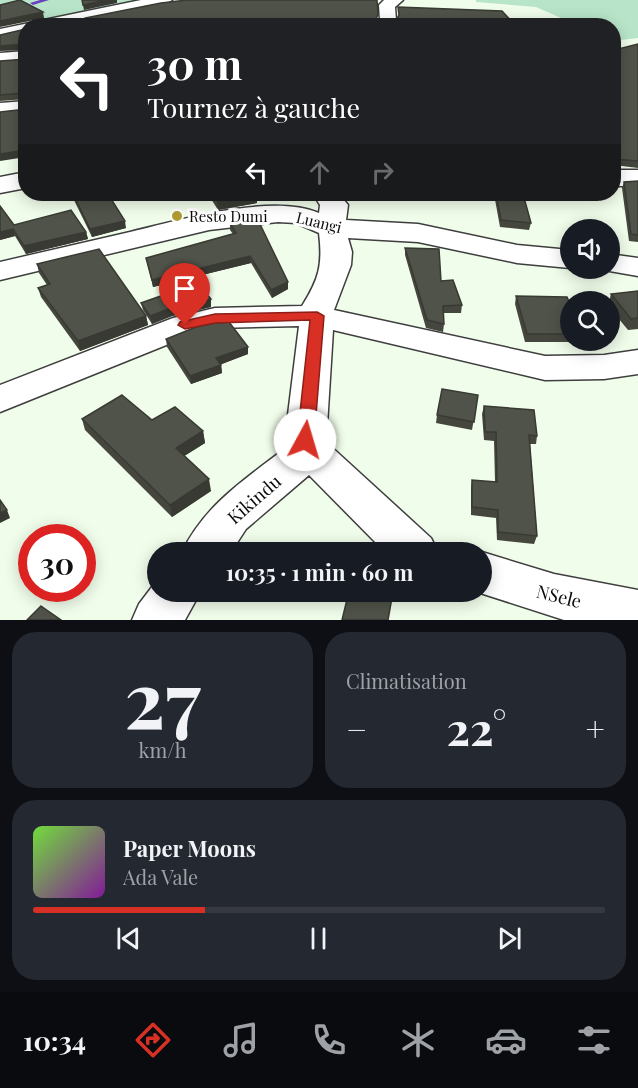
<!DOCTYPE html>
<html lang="fr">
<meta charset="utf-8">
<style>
body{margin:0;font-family:"Playfair Display",serif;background:#242831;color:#f1f3f6;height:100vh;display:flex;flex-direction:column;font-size:22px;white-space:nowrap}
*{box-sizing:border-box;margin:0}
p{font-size:20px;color:#9ea1a6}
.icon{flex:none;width:33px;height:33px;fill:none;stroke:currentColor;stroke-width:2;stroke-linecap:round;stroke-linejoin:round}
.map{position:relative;height:620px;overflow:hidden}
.drawer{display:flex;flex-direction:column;gap:12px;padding:12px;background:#0d0f14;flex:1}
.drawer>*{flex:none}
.guide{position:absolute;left:18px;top:18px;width:603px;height:183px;border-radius:24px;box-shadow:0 3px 15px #0003;background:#202124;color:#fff;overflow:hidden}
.fabs{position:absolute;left:560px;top:219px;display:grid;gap:12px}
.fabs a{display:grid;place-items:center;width:60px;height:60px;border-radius:50%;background:#171b24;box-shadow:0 3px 15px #0003;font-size:30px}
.speed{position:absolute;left:18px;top:524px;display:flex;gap:12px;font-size:30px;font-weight:700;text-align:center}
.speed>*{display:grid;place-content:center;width:78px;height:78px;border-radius:50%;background:#171b24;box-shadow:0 3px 15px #0003;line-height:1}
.speed .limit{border:9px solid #d22;background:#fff;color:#111}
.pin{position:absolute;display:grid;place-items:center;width:51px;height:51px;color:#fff;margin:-62px -26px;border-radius:50% 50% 50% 0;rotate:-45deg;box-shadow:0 0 6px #0007}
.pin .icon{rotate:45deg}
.me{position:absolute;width:66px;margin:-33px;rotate:6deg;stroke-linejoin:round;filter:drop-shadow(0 0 4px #0008)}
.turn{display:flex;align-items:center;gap:21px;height:126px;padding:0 30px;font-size:27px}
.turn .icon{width:78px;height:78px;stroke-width:2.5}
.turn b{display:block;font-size:42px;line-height:51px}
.lanes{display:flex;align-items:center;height:57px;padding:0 30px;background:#0003;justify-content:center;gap:30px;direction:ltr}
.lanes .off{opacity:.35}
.big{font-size:45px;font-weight:700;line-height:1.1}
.drawer .widget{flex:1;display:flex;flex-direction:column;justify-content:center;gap:9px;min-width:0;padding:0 21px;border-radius:24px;background:#242831}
.drawer .dial{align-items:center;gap:0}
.dial b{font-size:78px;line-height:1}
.song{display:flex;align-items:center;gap:18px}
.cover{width:72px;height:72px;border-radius:9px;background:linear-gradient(135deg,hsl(100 70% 55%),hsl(290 70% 35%))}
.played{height:6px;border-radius:3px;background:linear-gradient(90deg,#d93025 30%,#363941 30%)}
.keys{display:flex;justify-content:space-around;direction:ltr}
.heat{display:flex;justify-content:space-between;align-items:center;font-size:33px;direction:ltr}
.drawer .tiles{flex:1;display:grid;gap:12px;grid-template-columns:1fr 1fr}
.widget:last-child{grid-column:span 2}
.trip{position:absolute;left:147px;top:542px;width:345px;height:60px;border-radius:30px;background:#171b24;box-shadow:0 3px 15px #0003;font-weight:700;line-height:60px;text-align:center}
.menu{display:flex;height:96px;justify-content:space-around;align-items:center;background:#090b0e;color:#9ea1a6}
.menu .icon{width:42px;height:42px}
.menu .active{color:#d93025}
.menu b{font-size:27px;color:#f1f3f6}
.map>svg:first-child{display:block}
</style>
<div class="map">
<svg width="638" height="620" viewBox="0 0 638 620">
<rect width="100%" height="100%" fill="#f1fdeb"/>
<path fill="#b8e5c9" d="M0 0H151L30 24 0 7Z
M476 0H638V38L621 40 614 38V26L577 25 536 7 476 2Z"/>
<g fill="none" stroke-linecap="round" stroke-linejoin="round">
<path fill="#6641c1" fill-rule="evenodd" d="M40 0H49L33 5 30 3Z"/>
<g stroke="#3e3e3e" stroke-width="3">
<path id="minor" d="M141 0H172L164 5 64 26H26V33L0 39V29Z
M384 0H403L395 7 396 20 393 26H376L380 20 379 5Z
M26 51V63L0 65V53Z
M26 101V114L0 117V103Z
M614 170H638V186H614Z
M26 172V188L0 193V177Z
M313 194H339L348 205 346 220 418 224 517 245 570 250V268L517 263 418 242 348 238 352 252 351 265 334 310 545 356 604 355 638 350V374L604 379 545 380 333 330 326 442 431 538 438 552H385L309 475 246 529 231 552H182C206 503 246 479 288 446L285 439 299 326 215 328 196 333 0 412V385L173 318 215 308 302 306C319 279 323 265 319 233L296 223 278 222 209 230 0 280V262C43 252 87 242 130 232 179 220 272 193 319 213L320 205Z
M609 254 638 258V276L598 269 609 268Z
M482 552 554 574 638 590V620H564L474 591H482Z
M158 579V591H201L185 620H132L139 604Z"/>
</g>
<use href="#minor" fill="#fff" fill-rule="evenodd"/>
</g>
<path fill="#45473f" d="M638 44V168L614 165V50Z
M26 59V99L0 101V61Z
M638 181V242L629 241 622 188 624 182Z
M71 194H127L110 198 126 228 92 237Z
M208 194H256L257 203 218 210Z
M494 194H523L531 223 529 230 500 227Z
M230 223 288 289 272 298 251 263 153 287 146 258 233 234 230 230Z
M14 225 86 232 88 239 26 254 15 236 0 240Z
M405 248 441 281 462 305 461 313H443L444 324 443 332 426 328 405 255Z
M37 264 146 316 148 325 80 351 41 297 38 288 47 285 39 273Z
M638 291V329L628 330 609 307V302L611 294Z
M516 296 570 304V340H580V342H525L515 304Z
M141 303 211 307 172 316 152 324 143 310Z
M166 339 248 347V354L221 364 222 373 191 384 167 347Z
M478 395 472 430 436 423 437 415Z
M484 406 537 436 536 444H530L537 536 534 544 497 540 496 518 471 515V488L472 480 495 482 494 441 484 440 482 414Z
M82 419 152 420 203 431 205 443 184 456 211 491 172 517 85 430Z"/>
<path fill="#383a33" d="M106 0H117V3L84 10 83 5Z
M43 12 44 18 0 27V21Z
M26 44V50L0 51V46Z
M26 150V157L0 161V154Z
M107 194H127L107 198Z
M256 194 257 203 218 210 217 200Z
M125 221 126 228 92 237 90 229Z
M13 229 15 236 0 240V232Z
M86 232 88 239 26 254 24 246Z
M250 256 251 263 153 287 152 280Z
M288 282V289L272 298 271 290Z
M211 299V307L172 316 152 324 150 316 171 308Z
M146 316 148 325 80 351 78 341Z
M248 347V354L217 366 216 358Z
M221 365 222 373 191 384 190 376Z
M203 431 205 443 178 460 176 448Z
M209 479 211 491 172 517 170 505Z
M7 510 10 518 0 523V513Z"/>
<path fill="#505349" stroke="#383a33" stroke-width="1.5" d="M20 0 43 12 0 21V5Z
M82 0H106L83 5Z
M187 0H377L378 14 375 22H395L399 15 398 7 502 11 516 26H87L85 18 161 3Z
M27 23H63L68 26H26Z
M26 29V44L0 46V35Z
M638 44V161L614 159V50Z
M26 59V93L0 95V61Z
M26 109V150L0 154V112Z
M638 181V235L631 234 624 182Z
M73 194H108L125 221 90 229Z
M213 194H254L217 200Z
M496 194H523L531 223 501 220Z
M0 206 14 225 71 210 86 232 24 246 13 229 0 232Z
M258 220 288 282 271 290 250 256 152 280 146 258 236 233 230 223Z
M405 248 439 249 441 281 453 280 462 305 443 306 444 324 427 320Z
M99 249 146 316 78 341 38 288 50 284 37 264Z
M198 283 211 299 171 308 150 316 141 303Z
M638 291V318L631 319 611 294Z
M516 296 567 297 570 304V334H527Z
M229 322 248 347 216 358 221 365 190 376 166 339 196 327 215 323Z
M442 389 478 395 474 422 437 415Z
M122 395 152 420 175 407 203 431 176 448 209 479 170 505 82 419Z
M484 406 534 410 537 436 529 435 537 536 498 532V510L472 507V480L497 482 496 432H485Z
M0 500 7 510 0 513Z
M349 591 393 592 388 620H342Z
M41 606 61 620H27Z"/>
<path fill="#d93025" stroke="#8d1f18" stroke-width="1.5" d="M317 312 324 316 314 440 311 444H299L297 440 310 320 215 323 185 329 178 325 180 322 215 314Z"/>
<circle fill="#af9b30" stroke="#fff" stroke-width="2" cx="177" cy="216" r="6"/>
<g text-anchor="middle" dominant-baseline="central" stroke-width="6" stroke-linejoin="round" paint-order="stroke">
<g font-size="15" fill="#0b0b0b" stroke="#fff" text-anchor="start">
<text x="189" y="216">Resto Dumi</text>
</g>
<g font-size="15" fill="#0b0b0b" stroke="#fff">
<text transform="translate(319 222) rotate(14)">Luangi</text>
</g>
<g font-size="18" fill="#0b0b0b" stroke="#fff">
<text transform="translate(254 499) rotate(-41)">Kikindu</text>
<text transform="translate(559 596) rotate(14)">NSele</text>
</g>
</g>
</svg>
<div class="fabs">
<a><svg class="icon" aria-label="sound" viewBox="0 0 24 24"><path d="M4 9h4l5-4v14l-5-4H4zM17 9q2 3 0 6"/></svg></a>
<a><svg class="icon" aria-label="search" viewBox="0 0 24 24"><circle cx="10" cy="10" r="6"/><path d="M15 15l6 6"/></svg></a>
</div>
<div class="speed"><div class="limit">30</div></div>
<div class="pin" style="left:185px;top:325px;background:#d93025"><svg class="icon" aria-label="arrive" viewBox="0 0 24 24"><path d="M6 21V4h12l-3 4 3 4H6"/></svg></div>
<svg class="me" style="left:305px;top:440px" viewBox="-20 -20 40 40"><circle r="19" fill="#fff"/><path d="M0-13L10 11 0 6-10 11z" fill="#d93025"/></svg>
<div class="trip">10:35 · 1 min · 60 m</div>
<div class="guide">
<div class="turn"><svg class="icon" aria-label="left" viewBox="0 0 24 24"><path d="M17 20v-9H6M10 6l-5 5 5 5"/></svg><div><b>30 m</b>Tournez à gauche</div></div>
<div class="lanes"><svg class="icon" aria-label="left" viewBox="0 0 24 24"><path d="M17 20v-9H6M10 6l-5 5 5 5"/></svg><svg class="icon off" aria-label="ahead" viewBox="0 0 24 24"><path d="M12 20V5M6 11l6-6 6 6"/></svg><svg class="icon off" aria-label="right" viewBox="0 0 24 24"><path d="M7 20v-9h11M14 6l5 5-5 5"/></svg></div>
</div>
</div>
<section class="drawer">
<div class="tiles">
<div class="widget dial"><b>27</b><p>km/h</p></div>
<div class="widget"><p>Climatisation</p>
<div class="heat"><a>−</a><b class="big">22°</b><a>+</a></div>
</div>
<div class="widget">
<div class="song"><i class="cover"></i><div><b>Paper Moons</b><p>Ada Vale</p></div></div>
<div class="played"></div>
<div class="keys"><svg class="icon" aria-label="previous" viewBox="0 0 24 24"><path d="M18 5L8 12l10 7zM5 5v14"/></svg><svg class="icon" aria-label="pause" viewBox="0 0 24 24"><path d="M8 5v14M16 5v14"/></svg><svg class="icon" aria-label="next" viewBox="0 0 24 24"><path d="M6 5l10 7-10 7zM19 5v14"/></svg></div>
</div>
</div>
</section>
<nav class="menu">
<b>10:34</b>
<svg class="icon active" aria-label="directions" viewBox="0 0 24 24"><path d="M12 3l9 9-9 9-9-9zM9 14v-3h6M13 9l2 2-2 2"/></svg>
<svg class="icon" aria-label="music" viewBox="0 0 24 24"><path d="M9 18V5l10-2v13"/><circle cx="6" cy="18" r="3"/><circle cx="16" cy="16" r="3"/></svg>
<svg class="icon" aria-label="phone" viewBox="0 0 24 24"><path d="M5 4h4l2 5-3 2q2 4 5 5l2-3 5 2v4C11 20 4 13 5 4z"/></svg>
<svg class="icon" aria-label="climate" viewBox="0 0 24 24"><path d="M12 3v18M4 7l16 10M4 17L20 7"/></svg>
<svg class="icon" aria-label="car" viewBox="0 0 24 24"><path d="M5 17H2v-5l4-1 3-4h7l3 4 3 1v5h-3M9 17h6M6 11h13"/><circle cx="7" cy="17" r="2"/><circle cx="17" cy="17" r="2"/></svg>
<svg class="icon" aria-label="filters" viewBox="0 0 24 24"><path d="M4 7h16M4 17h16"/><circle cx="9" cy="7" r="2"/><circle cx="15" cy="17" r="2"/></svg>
</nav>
